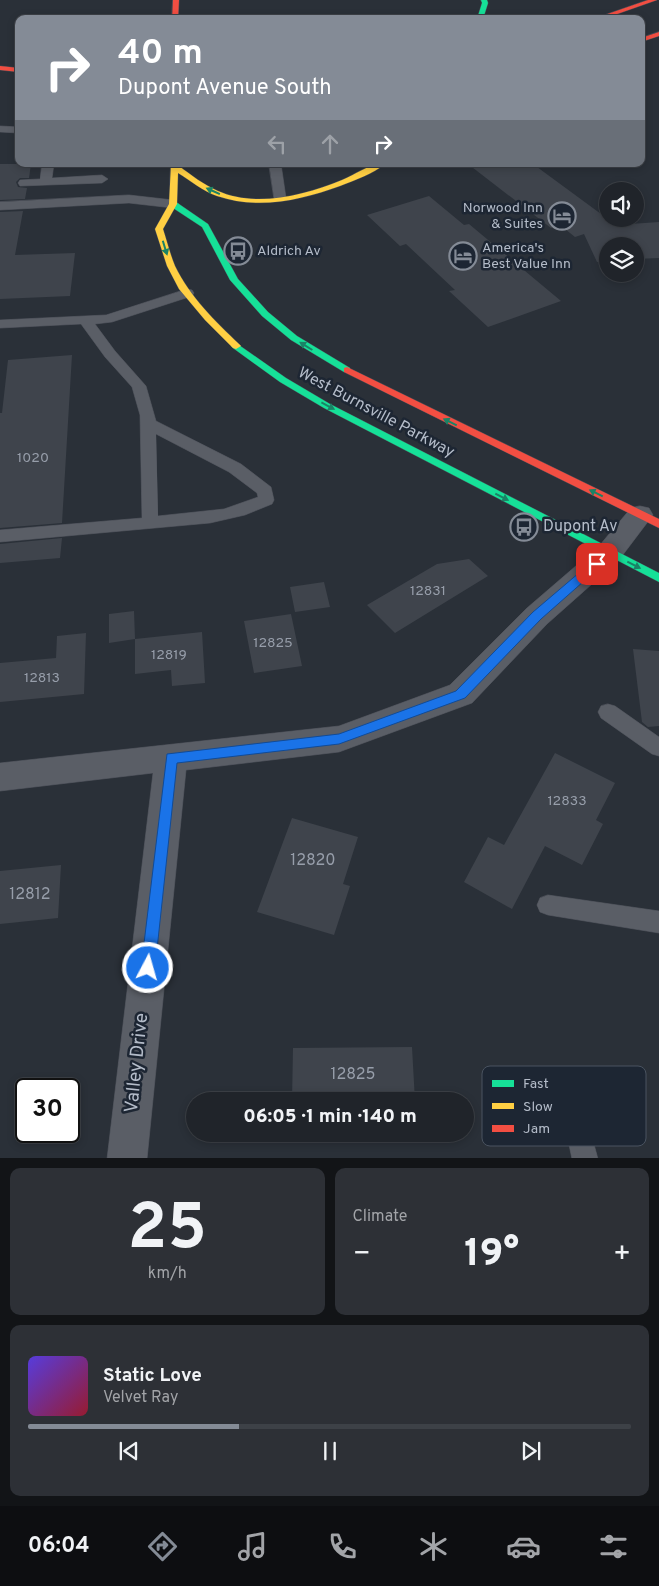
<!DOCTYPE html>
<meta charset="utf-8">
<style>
body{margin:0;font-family:Overpass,sans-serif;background:#2d3036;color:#f1f3f6;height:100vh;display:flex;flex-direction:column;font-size:19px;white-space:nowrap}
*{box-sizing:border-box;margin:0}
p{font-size:16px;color:#a2a4a8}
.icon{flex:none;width:28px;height:28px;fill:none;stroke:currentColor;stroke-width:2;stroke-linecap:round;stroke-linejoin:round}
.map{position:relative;height:1158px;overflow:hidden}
.details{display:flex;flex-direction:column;gap:10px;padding:10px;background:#121417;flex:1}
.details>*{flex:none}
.banner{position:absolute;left:15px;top:15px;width:630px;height:152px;border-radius:10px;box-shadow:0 2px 8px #0003,0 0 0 1px #3d4147;background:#848b96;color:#fff;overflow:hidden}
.controls{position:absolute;left:599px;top:182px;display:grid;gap:10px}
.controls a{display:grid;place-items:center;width:45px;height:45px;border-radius:50%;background:#20242a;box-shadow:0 2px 8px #0003,0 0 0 1px #3d4147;font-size:25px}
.speed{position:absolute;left:15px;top:1078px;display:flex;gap:10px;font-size:25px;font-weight:700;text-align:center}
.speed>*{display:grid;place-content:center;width:65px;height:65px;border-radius:50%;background:#20242a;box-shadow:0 2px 8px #0003,0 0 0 1px #3d4147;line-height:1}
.speed .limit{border:2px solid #111;border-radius:8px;background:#fff;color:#111}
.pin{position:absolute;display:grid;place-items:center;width:42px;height:42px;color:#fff;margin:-21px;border-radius:10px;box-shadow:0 2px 8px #0006}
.me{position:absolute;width:55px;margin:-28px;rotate:6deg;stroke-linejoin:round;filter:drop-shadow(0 0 4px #0008)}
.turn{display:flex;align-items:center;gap:18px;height:105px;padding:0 20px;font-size:22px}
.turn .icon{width:65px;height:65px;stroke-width:2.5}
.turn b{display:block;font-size:35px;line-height:42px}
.lanes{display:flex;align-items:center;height:48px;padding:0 20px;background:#0003;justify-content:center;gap:25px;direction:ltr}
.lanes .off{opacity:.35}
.big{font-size:38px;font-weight:800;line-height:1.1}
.details .card{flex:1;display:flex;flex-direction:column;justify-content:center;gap:8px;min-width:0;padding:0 18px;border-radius:10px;background:#2d3036}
.details .dial{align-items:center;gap:0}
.dial b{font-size:65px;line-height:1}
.song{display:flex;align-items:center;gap:15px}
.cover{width:60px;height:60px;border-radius:8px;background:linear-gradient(135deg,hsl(250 70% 55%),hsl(350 70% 35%))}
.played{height:5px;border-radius:2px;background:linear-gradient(90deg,#848b96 35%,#3d4147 35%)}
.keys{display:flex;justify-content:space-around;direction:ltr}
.heat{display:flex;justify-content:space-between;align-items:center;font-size:28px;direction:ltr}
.details .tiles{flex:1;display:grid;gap:10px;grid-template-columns:1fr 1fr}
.card:last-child{grid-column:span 2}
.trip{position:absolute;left:186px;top:1092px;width:288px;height:50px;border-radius:25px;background:#20242a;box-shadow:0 2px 8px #0003,0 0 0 1px #3d4147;font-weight:800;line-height:50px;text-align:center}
.tab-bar{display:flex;height:80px;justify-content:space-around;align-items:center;background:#0d0e11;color:#a2a4a8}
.tab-bar .icon{width:35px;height:35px}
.tab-bar .on{color:#848b96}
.tab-bar b{font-size:22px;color:#f1f3f6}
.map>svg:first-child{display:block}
</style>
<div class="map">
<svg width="659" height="1159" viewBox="0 0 659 1159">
<rect width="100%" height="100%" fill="#2a3038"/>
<path fill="#3f444c" d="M0 164H31L29 178H20L16 182 18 187 27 188 25 199 0 200Z
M468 164H533L616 225 659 222V258L635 259V246H608V261L597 262 584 234 575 237 560 225 551 228Z
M429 196 464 225 469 224 561 301 488 327 449 291 455 290 406 244 400 246 367 215Z
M23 211 15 255 75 253 70 296 0 299V212Z
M72 355 62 523 0 528V413H2L8 360Z
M62 538 60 558 0 563V544Z
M469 559 488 576 395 633 367 605 437 564Z
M324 582 330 607 295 612 290 587Z
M134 611 135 639 109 643V614Z
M291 614 302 666 254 673 244 621Z
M202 632 205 683 172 686 171 670 135 674V639Z
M86 633 84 694 0 702V663L56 658 57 636Z
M633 649 659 651V726L648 727 642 722Z
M555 753 615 783 596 820 603 824 582 865 545 846 512 909 464 882 488 837 504 845Z
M292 818 358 837 343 884 350 886 334 935 257 912Z
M61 865 58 918 0 924V871Z
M412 1047 415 1101H292L293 1048Z
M292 1134H356V1139L291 1140Z"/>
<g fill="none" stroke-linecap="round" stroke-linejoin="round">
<g stroke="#484c55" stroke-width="1">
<path id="lane" d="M0 126 19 127V133L0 132Z
M42 164H54L52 178 102 175 108 179 102 183 20 186 18 183 20 180 40 179Z
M269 164H281L286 198 284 201H276L274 198Z
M129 195 173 200 179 204 173 208 129 203 0 210V202Z
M187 289 192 290 194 293 192 296 112 322 95 324 115 351 146 386 156 421 241 464 271 487 274 500 272 504 245 515 210 523 0 542V530L142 518 140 415 132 387 105 357 81 324 0 328V320L106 315ZM156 434 229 472 257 493 258 497 224 509 158 516Z
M608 704 615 706 659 737V756L652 754 601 718 598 712 601 706Z
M548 895 659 911V933L548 915 540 912 537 905 540 898Z
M580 1122 589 1126 598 1159H572L567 1135 571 1126Z"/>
</g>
<g stroke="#484c55" stroke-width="1">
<path id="street" d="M640 506 649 508 653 515 619 560 547 624 472 703 339 752 186 770 147 1159H107L153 773 0 791V763L339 726 450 685 527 608 599 546 631 508Z"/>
</g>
<g stroke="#484c55" stroke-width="1">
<path id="fast" d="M481 0H487L488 3 483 19H477L482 3Z
M170 202H176L208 224 238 279 268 312 297 336 350 368V372H344L291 340 262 316 230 280 202 227 170 206Z
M236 343 286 378 330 404 659 573V582L324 408 280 382 233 348 231 346Z"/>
</g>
<g stroke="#484c55" stroke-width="1">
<path id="slow" d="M171 164H179V166C191 175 204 185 218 191 256 208 305 195 342 180 356 174 370 163 385 164 373 174 355 180 340 186 302 200 258 210 217 196 203 191 191 181 178 173L177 204 163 229C167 241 170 254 175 266 190 297 215 321 239 344L241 346 236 349 233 348 205 320 179 289 167 266 155 229 169 204Z"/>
</g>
<g stroke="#484c55" stroke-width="1">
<path id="jam" d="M173 0H179L178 19H172Z
M648 0H657L603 19H593Z
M659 32V36L641 42V38Z
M0 66 19 68V72L0 70Z
M347 367 659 519V528L344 372V368Z"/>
</g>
<use href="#lane" fill="#5a5e66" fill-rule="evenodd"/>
<use href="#street" fill="#5a5e66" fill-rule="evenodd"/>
<use href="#fast" fill="#16e098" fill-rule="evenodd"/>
<use href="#slow" fill="#ffcf43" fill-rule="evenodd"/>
<use href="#jam" fill="#f24e42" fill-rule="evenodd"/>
</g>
<defs><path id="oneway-solid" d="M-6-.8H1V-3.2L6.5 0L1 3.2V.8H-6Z" transform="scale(1.25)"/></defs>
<g fill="#1a8366">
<use href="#oneway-solid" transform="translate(213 191) rotate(-156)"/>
<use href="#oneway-solid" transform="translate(165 248) rotate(73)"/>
<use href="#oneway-solid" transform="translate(306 346) rotate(-148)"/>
<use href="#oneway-solid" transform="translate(328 406) rotate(28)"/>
<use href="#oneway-solid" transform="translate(450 422) rotate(-154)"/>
<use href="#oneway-solid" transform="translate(596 493) rotate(-154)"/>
<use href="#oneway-solid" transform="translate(502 497) rotate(27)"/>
<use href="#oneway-solid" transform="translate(634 565) rotate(27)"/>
</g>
<path fill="#1a73e8" stroke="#114b97" d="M597 559 601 561 602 564 601 566 541 619 465 698 339 744 177 763 155 968 153 973 148 975 143 973 141 968 167 754 339 734 456 691 533 612 593 561Z"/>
<defs>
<g id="hotel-ring" transform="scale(1.4375)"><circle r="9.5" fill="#1d2633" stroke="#848b96" stroke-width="1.5"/><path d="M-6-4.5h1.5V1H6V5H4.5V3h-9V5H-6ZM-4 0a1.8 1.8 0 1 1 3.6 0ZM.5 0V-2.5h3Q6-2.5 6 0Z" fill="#848b96"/></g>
<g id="bus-ring" transform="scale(1.4375)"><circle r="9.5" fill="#1d2633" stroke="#848b96" stroke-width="1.5"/><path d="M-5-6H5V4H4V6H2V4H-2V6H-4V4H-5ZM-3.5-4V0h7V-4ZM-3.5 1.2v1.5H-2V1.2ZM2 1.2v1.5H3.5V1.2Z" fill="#848b96"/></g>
</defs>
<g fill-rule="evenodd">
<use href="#hotel-ring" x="562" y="216"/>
<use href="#bus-ring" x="238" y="251"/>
<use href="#hotel-ring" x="463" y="256"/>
<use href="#bus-ring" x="524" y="527"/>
</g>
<g text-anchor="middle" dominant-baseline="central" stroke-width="5" stroke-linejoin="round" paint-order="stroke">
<g font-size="14" fill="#b4bcc9" stroke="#1d2633" text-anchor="start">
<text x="543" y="208" text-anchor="end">Norwood Inn<tspan x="543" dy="16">&amp; Suites</tspan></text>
<text x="482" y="248">America's<tspan x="482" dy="16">Best Value Inn</tspan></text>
<text x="257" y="251">Aldrich Av</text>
</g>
<g font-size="14" fill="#979eaa">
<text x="33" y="458">1020</text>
<text x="428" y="591">12831</text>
<text x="273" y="643">12825</text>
<text x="169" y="655">12819</text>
<text x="42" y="678">12813</text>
<text x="567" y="801">12833</text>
</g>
<g font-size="16" fill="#b4bcc9" stroke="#1d2633">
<text transform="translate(376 413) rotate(28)">West Burnsville Parkway</text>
</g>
<g font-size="16" fill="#b4bcc9" stroke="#1d2633" text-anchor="start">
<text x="543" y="527">Dupont Av</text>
</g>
<g font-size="16" fill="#979eaa">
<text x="313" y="861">12820</text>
<text x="30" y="895">12812</text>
<text x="353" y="1075">12825</text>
</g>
<g font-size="19" fill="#b4bcc9" stroke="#1d2633">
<text transform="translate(137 1063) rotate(-84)">Valley Drive</text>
</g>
</g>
<rect x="482" y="1066" width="164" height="80" rx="8" fill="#1d2633" stroke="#4a5360" stroke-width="1"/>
<rect x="492" y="1080" width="22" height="7" fill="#16e098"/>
<rect x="492" y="1103" width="22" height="6" fill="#ffcf43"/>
<rect x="492" y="1125" width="22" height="7" fill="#f24e42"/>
<g font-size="14" fill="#b4bcc9">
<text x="523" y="1088">Fast</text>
<text x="523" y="1111">Slow</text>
<text x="523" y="1133">Jam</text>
</g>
</svg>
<div class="controls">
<a><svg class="icon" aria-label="sound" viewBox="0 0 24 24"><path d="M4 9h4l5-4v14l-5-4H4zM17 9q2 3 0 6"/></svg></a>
<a><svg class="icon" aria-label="layers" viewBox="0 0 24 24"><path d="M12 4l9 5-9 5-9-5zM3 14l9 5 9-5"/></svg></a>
</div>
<div class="speed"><div class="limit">30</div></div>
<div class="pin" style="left:597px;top:564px;background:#d93025"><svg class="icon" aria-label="arrive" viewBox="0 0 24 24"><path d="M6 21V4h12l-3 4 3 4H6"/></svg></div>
<svg class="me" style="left:148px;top:968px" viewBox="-20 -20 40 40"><circle r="17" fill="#1a73e8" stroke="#fff" stroke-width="3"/><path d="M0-11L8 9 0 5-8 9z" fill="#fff"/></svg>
<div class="trip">06:05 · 1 min · 140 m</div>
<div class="banner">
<div class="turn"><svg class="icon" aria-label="right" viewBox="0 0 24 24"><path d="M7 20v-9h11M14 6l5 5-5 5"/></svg><div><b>40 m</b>Dupont Avenue South</div></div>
<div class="lanes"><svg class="icon off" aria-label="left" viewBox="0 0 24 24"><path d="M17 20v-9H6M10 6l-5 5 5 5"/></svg><svg class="icon off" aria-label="ahead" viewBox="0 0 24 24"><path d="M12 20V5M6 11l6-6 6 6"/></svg><svg class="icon" aria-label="right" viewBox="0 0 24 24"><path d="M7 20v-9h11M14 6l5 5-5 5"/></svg></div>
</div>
</div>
<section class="details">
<div class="tiles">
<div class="card dial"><b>25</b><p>km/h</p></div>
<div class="card"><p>Climate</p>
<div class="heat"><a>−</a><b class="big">19°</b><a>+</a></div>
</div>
<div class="card">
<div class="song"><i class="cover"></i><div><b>Static Love</b><p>Velvet Ray</p></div></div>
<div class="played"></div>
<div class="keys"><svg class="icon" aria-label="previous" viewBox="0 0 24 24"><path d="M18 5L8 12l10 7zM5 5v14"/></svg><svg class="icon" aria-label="pause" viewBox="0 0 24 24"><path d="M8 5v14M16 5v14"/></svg><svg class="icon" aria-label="next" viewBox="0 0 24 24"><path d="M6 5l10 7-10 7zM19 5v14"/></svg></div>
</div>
</div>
</section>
<nav class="tab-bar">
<b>06:04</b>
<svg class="icon on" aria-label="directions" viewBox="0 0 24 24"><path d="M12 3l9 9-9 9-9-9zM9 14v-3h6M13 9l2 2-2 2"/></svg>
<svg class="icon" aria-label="music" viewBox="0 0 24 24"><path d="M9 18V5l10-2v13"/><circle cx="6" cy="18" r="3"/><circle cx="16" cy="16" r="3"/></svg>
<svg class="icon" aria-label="phone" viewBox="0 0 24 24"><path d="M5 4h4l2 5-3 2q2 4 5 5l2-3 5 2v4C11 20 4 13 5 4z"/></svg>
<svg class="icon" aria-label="climate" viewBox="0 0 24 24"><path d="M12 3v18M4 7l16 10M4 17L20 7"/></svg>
<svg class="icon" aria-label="car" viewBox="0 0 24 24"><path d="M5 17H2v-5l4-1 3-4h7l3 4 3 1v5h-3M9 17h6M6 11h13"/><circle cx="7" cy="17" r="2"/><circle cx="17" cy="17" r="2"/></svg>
<svg class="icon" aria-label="filters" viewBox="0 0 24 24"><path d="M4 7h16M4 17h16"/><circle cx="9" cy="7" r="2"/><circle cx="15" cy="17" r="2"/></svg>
</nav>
